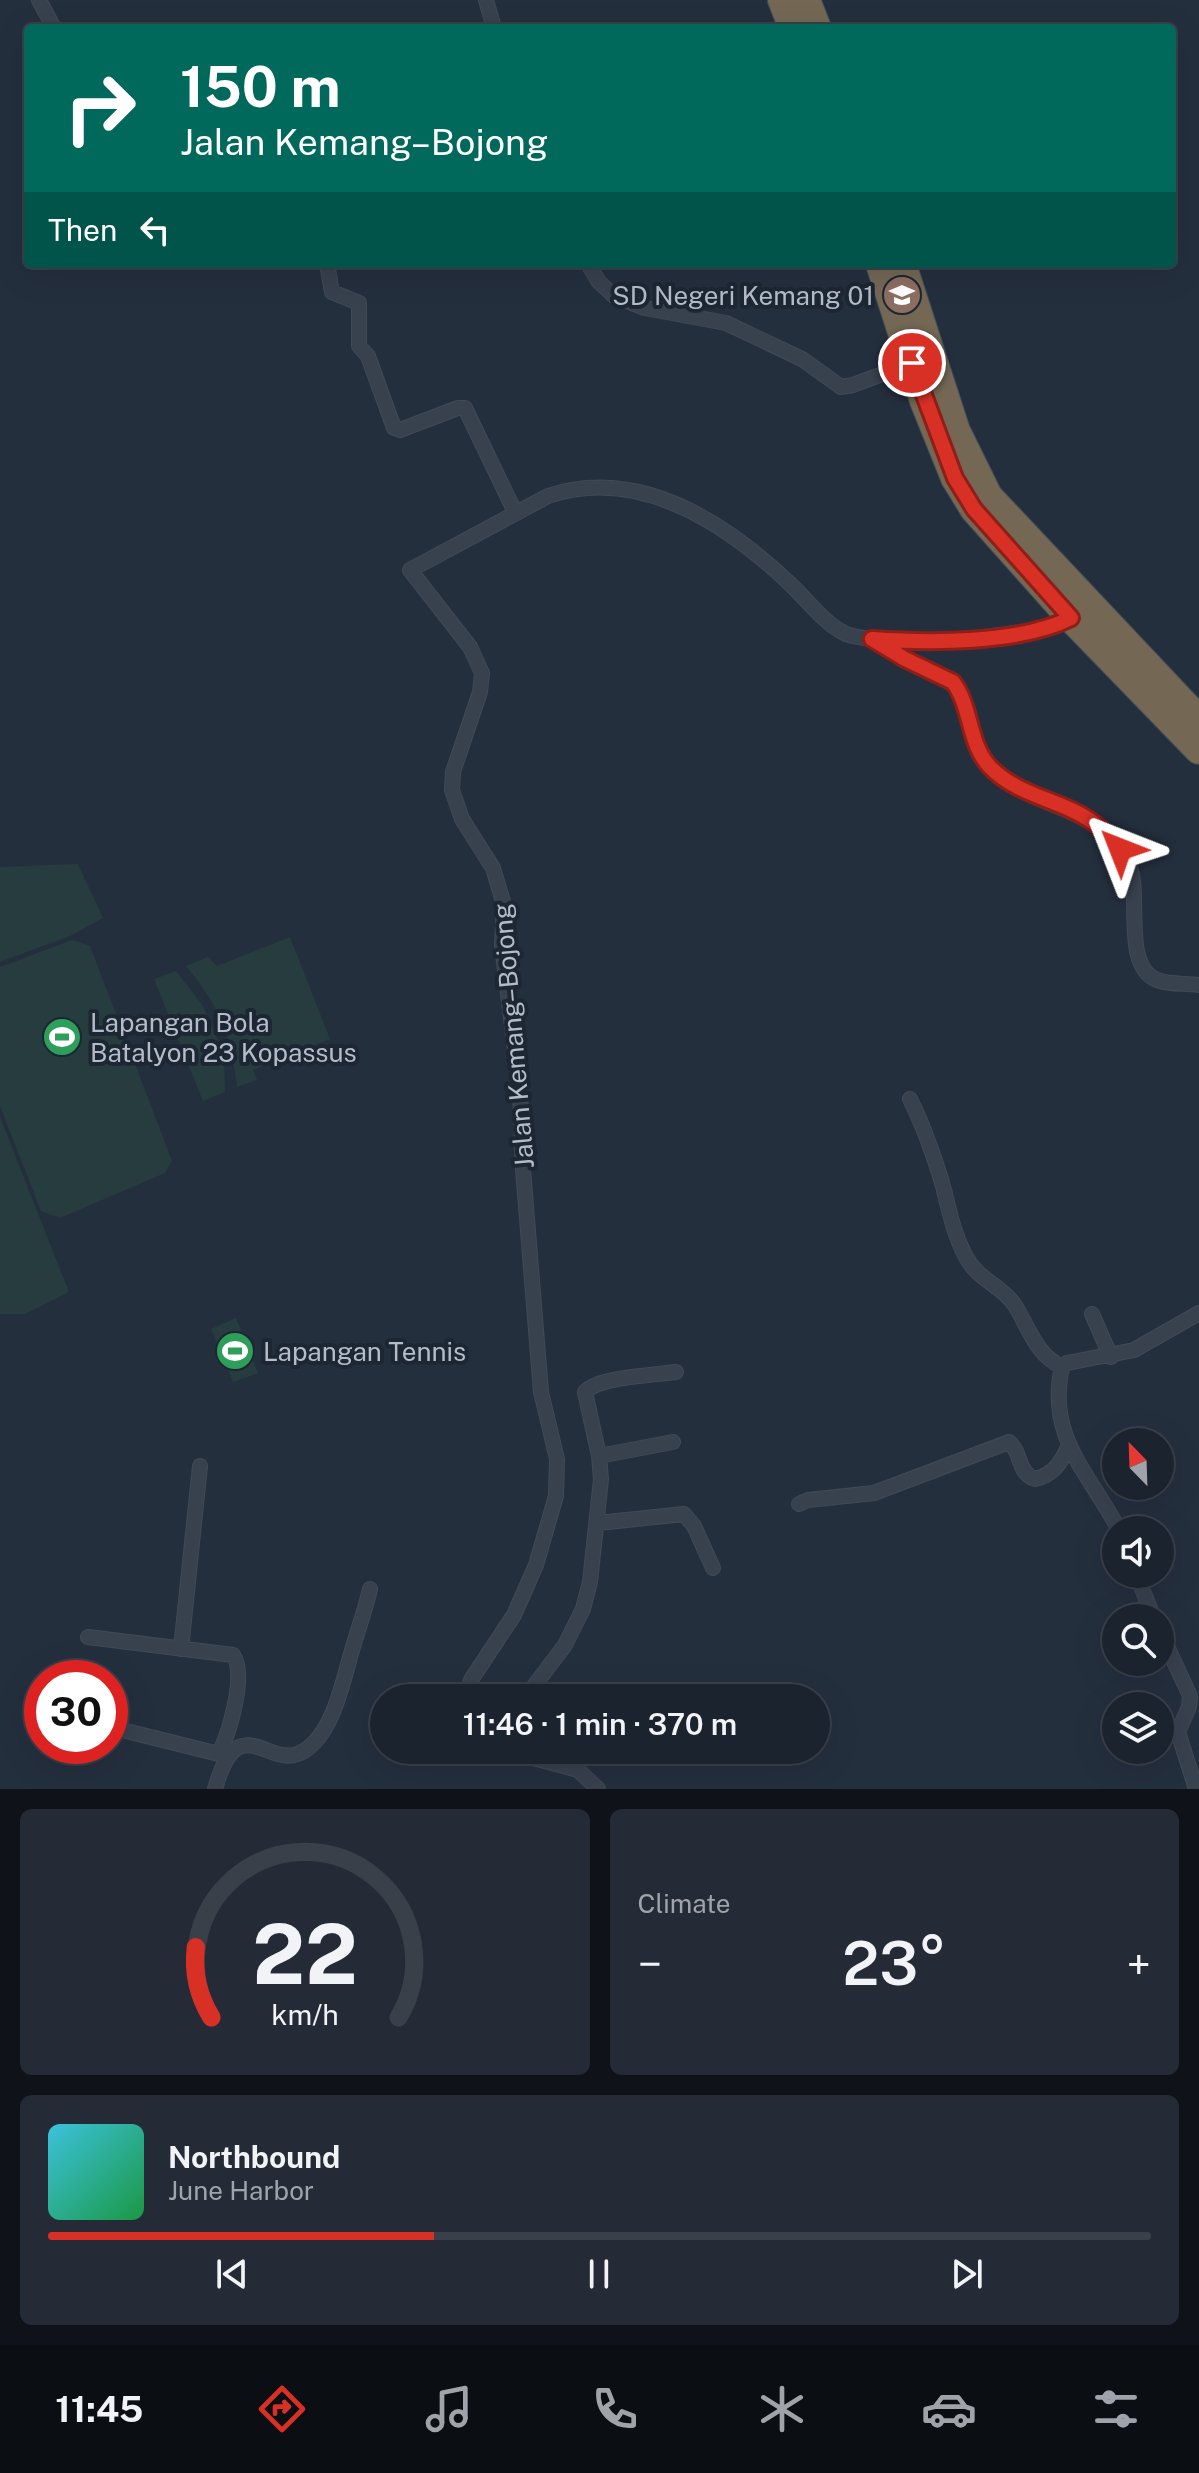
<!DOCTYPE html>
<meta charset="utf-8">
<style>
body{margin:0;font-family:"Public Sans",sans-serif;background:#242b36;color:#f1f3f6;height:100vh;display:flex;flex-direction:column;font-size:30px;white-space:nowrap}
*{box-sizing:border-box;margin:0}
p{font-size:26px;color:#a0a4aa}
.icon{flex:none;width:44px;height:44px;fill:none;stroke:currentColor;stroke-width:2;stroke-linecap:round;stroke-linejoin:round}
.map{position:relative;height:1789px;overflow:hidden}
.panel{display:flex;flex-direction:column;gap:20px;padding:20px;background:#0f1319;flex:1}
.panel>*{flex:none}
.banner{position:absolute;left:24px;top:24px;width:1152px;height:244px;border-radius:8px;box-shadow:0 8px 32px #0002,0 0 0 2px #39404a;background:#00695c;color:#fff;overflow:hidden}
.needle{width:52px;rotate:337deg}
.tools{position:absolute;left:1102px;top:1428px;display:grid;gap:16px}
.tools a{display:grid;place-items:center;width:72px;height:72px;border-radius:50%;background:#1b232e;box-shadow:0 8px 32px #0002,0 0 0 2px #39404a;font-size:40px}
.speed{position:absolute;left:24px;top:1660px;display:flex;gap:16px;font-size:40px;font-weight:700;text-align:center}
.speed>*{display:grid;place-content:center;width:104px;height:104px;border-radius:50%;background:#1b232e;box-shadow:0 8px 32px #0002,0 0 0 2px #39404a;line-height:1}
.speed .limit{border:12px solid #d22;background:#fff;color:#111}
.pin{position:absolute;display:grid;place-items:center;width:68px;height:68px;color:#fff;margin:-34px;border:4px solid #fff;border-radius:50%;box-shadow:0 2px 8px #0007}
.me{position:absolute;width:88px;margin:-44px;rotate:315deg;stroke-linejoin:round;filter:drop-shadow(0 0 6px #0008)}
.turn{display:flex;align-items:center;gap:28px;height:168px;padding:0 24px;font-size:36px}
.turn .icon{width:104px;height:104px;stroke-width:2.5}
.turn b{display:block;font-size:56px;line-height:68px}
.then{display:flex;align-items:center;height:76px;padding:0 24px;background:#0003;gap:16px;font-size:30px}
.big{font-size:60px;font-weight:600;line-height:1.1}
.panel .widget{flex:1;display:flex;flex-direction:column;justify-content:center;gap:12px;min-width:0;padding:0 28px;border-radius:12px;background:#242b36}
.panel .dial{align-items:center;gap:0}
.dial svg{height:208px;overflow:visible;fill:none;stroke:#39404a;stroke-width:7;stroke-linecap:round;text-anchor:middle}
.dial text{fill:#f1f3f6;stroke:none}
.song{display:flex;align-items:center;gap:24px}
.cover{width:96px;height:96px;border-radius:12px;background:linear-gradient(135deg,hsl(190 70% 55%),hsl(140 70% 35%))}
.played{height:8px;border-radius:4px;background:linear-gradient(90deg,#d93025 35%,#39404a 35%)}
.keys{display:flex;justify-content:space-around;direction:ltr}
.heat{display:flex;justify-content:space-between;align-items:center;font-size:44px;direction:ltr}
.panel .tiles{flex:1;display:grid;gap:20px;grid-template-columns:1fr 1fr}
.widget:last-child{grid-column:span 2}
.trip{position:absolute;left:370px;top:1684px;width:460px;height:80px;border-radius:40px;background:#1b232e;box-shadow:0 8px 32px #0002,0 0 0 2px #39404a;font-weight:600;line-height:80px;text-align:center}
.tab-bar{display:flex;height:128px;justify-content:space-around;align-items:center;background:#0b0e12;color:#a0a4aa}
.tab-bar .icon{width:56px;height:56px}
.tab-bar .on{color:#d93025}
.tab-bar b{font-size:36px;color:#f1f3f6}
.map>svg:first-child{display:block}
</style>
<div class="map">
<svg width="1199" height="1789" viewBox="0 0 1199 1789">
<rect width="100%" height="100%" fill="#242f3e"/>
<path fill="#263c3f" d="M78 864 103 918 70 936 0 962V867Z
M290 937 330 1039 253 1070 257 1080 237 1087C230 1033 221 1009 186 966L208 957 217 966Z
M72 940 90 946 172 1161 165 1173 60 1218 41 1211 0 1106V967Z
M176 971 203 1006 224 1055 225 1092 203 1101 154 979Z
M0 1117 69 1292 25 1314H0Z
M236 1318 258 1373 233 1382 211 1329Z"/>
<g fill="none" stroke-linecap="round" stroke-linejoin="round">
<g stroke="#414a57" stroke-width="16">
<path id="street" d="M39 0 54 28
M486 0 494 28
M327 264 332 292 359 303V346L368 356 394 428 400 430 458 408H465L515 512
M588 264 599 282 614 296 645 308 726 323 802 359 841 387 853 385 912 363
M876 641 905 659 953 682C974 711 969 749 998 774 1041 812 1093 803 1127 860 1144 890 1120 965 1157 980 1170 985 1185 983 1199 985
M910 1099C924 1127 934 1156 943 1186 949 1210 954 1235 966 1257 978 1280 1001 1285 1014 1304 1029 1327 1035 1354 1062 1367
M1092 1314 1111 1357
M599 1456 673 1442
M799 1504 808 1500 874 1493 1009 1442C1022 1452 1017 1473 1035 1479 1053 1475 1061 1463 1068 1447
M598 1523 684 1514 694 1526 713 1568
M1119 1530C1090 1474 1046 1437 1062 1367L1067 1363 1134 1350 1199 1313
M1136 1574 1154 1618
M1160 1631 1190 1696 1189 1707 1178 1732 1196 1789
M88 1637 233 1655C247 1675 229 1733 219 1754
M181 1649 200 1466
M465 1698 471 1680 514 1615 536 1565 556 1496 557 1459 541 1392 523 1169 520 1090 502 946 504 905 493 868 462 819 452 790 453 772 480 692 482 673 470 647 410 570 548 496C638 466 723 521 787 581 806 598 823 623 846 634 857 638 871 639 882 640 937 644 991 637 1046 628L1058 625 1074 615
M525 1698 565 1645 583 1609 590 1582 601 1479 599 1456 585 1392C598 1377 655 1375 676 1372
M110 1727 219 1754 225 1758
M503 1750 578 1770 598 1789
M215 1789C239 1704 269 1773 304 1751 333 1733 342 1684 351 1654 357 1632 365 1611 370 1589"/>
</g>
<g stroke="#434c59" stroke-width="30">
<path id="highway" d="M782 0 793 28
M806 0 817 28
M880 264 924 401 955 478 974 509 1071 618 1199 750
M902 264 956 431 988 496 1199 720"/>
</g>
<use href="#street" stroke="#38414e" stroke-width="14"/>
<use href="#highway" stroke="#746855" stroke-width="28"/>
</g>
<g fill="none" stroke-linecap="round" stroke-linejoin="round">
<g stroke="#8d1f18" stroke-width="20">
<path id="route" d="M912 363 955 478 974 509 1071 618C1019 644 929 643 872 639L905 659 953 682C972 707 968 744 990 767 1019 797 1061 799 1094 823 1104 830 1112 840 1120 849"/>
</g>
<use href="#route" stroke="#d93025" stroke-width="14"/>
</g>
<defs>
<g id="school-disc" transform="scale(2)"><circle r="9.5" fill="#8d6e63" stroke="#1d2633"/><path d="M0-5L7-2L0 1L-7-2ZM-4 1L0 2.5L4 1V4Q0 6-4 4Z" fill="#fff"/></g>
<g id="stadium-disc" transform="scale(2)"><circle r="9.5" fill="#2e9e5b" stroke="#1d2633"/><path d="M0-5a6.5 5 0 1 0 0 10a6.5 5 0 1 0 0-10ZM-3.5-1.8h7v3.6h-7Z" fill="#fff"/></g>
</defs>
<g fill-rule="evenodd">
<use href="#school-disc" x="902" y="295"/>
<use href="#stadium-disc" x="62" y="1037"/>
<use href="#stadium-disc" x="235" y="1351"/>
</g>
<g text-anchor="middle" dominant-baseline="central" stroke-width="8" stroke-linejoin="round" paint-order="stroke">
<g font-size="26" fill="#b4bcc9" stroke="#1d2633" text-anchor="start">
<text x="874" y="295" text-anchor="end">SD Negeri Kemang 01</text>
<text x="90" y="1022">Lapangan Bola<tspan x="90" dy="30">Batalyon 23 Kopassus</tspan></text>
<text x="263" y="1351">Lapangan Tennis</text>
</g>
<g font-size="26" fill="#b4bcc9" stroke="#1d2633">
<text transform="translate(513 1036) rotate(-95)">Jalan Kemang–Bojong</text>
</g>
</g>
</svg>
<div class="tools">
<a><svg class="needle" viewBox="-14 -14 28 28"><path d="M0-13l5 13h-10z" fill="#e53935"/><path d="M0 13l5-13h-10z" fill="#a0a4aa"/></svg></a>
<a><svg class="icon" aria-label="sound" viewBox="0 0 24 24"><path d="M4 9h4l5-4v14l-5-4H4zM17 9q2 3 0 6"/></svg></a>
<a><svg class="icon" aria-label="search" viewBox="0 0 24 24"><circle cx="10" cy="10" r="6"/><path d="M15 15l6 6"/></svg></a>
<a><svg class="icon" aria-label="layers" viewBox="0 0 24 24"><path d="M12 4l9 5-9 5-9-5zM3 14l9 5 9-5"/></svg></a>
</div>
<div class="speed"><div class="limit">30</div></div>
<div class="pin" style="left:912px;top:363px;background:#d93025"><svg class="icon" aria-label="arrive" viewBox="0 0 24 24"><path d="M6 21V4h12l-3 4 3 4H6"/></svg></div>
<svg class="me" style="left:1120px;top:849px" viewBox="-20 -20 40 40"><path d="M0-17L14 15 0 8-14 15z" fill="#d93025" stroke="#fff" stroke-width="4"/></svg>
<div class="trip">11:46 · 1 min · 370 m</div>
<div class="banner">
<div class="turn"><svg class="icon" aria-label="right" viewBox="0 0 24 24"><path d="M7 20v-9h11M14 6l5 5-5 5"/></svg><div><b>150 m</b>Jalan Kemang–Bojong</div></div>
<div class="then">Then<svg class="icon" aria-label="left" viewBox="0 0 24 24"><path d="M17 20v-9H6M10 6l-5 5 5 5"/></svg></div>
</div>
</div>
<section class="panel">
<div class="tiles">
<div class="widget dial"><svg viewBox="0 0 100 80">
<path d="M14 69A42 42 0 1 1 86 69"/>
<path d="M14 69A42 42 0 0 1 8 42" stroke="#d93025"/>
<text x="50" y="56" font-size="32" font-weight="700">22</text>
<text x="50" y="72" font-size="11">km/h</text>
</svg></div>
<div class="widget"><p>Climate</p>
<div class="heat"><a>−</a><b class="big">23°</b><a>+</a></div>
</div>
<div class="widget">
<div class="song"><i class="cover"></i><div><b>Northbound</b><p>June Harbor</p></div></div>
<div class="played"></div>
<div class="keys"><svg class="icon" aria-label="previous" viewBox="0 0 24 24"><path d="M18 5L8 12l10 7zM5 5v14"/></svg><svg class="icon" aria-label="pause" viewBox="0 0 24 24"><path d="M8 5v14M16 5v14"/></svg><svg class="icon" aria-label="next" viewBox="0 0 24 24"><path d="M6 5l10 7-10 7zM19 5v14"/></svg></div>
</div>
</div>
</section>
<nav class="tab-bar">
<b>11:45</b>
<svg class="icon on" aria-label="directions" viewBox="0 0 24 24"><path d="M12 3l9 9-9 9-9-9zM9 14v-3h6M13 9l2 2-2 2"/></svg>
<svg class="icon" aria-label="music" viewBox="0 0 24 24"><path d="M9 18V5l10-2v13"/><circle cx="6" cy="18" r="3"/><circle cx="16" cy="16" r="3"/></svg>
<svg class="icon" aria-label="phone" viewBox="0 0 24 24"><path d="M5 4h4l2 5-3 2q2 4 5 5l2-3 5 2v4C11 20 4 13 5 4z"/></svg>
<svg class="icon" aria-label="climate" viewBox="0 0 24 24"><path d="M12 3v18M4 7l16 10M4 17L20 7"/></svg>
<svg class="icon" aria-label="car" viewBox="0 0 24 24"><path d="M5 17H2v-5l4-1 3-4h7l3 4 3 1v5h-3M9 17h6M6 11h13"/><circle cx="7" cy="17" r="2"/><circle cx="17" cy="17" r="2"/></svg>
<svg class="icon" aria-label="filters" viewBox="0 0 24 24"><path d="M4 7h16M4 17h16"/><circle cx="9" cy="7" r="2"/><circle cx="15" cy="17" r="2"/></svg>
</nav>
